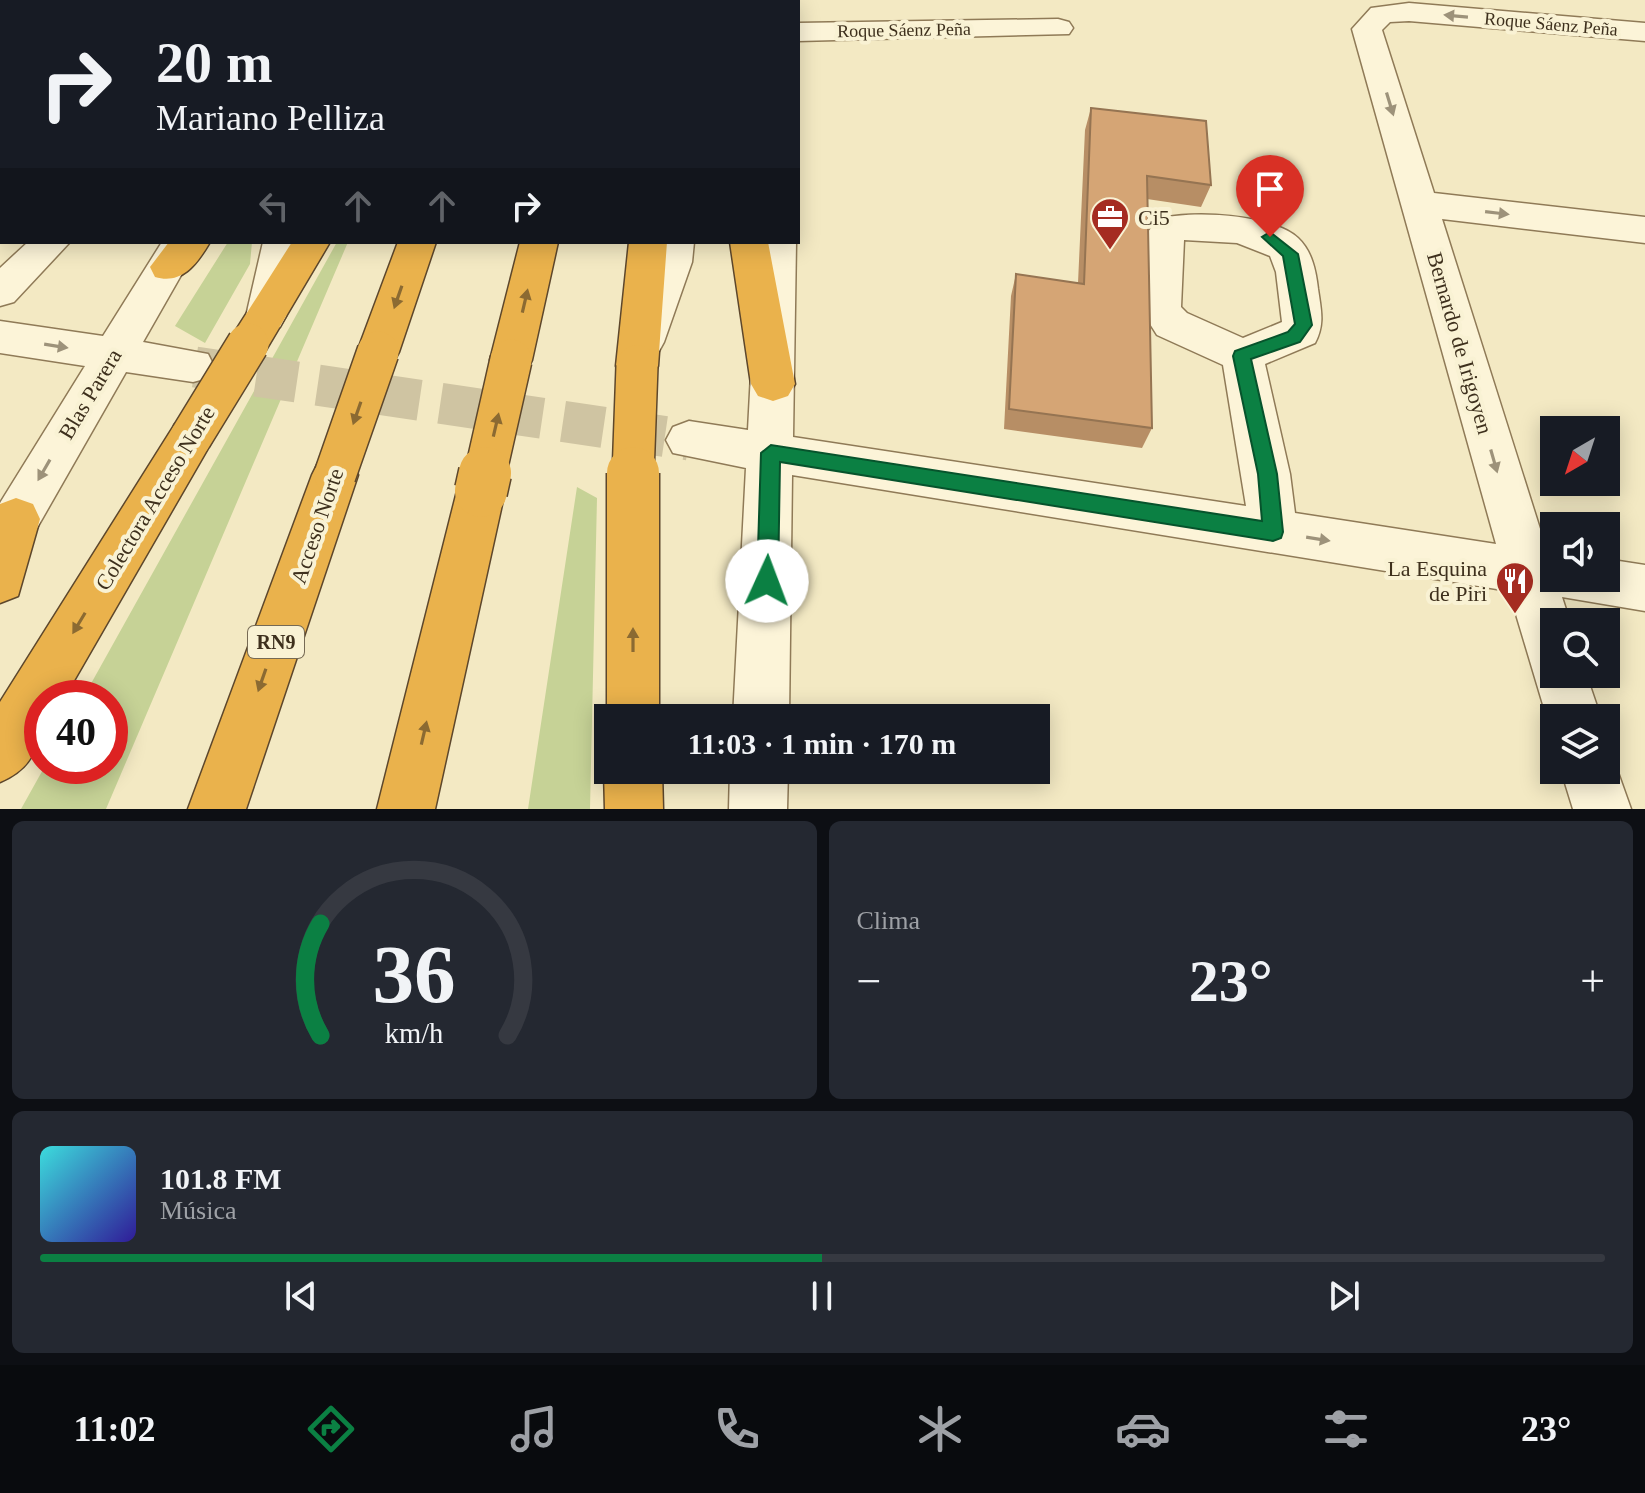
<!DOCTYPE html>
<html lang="es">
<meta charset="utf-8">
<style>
body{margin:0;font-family:Georgia,serif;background:#242831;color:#f1f3f6;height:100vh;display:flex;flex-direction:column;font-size:30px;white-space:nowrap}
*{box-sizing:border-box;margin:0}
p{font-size:26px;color:#9ea1a6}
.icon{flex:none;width:44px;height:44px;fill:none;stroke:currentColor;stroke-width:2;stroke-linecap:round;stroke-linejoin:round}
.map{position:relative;height:809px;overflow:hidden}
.drawer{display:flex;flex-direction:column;gap:12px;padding:12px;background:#0d0f14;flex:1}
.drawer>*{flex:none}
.guide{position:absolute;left:0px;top:0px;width:800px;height:244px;box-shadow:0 4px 20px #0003;background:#171b24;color:#f1f3f6;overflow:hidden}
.needle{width:52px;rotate:219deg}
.tools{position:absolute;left:1540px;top:416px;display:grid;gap:16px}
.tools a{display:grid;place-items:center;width:80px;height:80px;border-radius:0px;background:#171b24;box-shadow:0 4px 20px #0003;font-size:40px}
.speed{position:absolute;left:24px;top:680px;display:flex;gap:16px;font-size:40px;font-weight:700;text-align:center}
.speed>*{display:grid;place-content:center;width:104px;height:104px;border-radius:50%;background:#171b24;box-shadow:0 4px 20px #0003;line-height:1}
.speed .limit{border:12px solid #d22;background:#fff;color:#111}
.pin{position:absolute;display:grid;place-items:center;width:68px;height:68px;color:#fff;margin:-82px -34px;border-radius:50% 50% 50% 0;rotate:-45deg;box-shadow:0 0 8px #0007}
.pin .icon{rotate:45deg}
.me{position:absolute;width:88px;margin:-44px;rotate:2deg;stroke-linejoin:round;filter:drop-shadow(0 0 6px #0008)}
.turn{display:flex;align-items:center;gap:28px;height:168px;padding:0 24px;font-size:36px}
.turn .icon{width:104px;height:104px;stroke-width:2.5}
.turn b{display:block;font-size:56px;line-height:68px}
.lanes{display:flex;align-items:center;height:76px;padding:0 24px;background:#0003;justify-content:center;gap:40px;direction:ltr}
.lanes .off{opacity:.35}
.big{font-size:60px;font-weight:600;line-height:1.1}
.drawer .card{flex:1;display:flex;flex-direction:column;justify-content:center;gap:12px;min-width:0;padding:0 28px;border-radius:12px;background:#242831}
.drawer .dial{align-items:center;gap:0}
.dial svg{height:208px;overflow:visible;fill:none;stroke:#363941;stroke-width:7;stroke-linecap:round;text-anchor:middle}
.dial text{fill:#f1f3f6;stroke:none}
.song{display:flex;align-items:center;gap:24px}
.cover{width:96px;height:96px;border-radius:12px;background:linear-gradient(135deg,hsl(180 70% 55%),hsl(250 70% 35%))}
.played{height:8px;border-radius:4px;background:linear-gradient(90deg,#0b8043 50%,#363941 50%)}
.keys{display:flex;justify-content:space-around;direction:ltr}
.heat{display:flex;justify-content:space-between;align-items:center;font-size:44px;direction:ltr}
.drawer .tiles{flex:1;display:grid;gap:12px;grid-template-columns:1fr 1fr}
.card:last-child{grid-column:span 2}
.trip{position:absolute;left:594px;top:704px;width:456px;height:80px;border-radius:0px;background:#171b24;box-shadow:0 4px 20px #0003;font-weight:600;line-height:80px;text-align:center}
.menu{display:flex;height:128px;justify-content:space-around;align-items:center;background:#090b0e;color:#9ea1a6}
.menu .icon{width:56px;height:56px}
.menu .current{color:#0b8043}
.menu b{font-size:36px;color:#f1f3f6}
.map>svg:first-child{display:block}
</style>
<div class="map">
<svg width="1645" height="809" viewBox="0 0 1645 809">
<rect width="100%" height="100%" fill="#f3e9c3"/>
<path fill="#c6d296" d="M228 242H252L250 264 205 343 175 326Z
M337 242H348L106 809H21L45 766H110V698H83Z
M577 487 597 498 590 809H528Z"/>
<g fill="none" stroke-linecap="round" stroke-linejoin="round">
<path stroke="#cfc4a2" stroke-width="41" stroke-dasharray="41 21" stroke-linecap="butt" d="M195 367 689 440"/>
<g stroke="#8f7a57" stroke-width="3">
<path id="minor" d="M307 0H337L306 2Z
M767 0H797V2H767Z
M1409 3 1645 23V41L1409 21 1390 22 1382 30 1434 193 1645 217V243L1442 219 1547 551 1554 553V578H1606V559L1645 565V611L1562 597 1570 622H1554V674H1586L1601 718H1554L1553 738 1509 591 792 475 789 718H733L746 468 673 453 666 440 673 427 689 421 748 430 758 242H796L793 437 1246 506 1223 365 1157 335 1145 316 1141 307 1146 234 1159 219C1191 210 1272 214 1298 238 1312 251 1316 271 1318 289 1321 310 1325 324 1315 343L1265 364 1290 474 1295 513 1496 544 1352 29 1371 8ZM1184 240 1237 243 1270 256 1276 272 1282 322 1243 338 1187 313 1181 307Z
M1058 19 1069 22 1073 28 1069 34 798 41V23Z
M2 131V154L0 155V132Z
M28 242H70L14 302 0 306V268Z
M162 242H200L143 342 208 354 214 366 208 378 193 382 126 372 17 563 0 569V503L85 366 0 353V321L103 336Z
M263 242H301L286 316 280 327 266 331 252 327 246 316Z
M656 242H694L692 262 664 342 658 353 643 358 628 353 622 342 654 262Z
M1606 748 1610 750 1631 809H1573L1561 770H1606Z
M730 770H788L787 809H729Z"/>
</g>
<g stroke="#5d472c" stroke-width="3">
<path id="highway" d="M347 0H377L346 2Z
M415 0H445L414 2Z
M488 0H518L487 2Z
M580 0H610V2H580Z
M657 0H687L656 2Z
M717 0H747V2H717Z
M169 242H210C197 264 182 285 155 277L150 267Z
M292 242H330L263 355 248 360 233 355 227 344Z
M398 242H436L399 352 393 363 378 368 363 363 357 352Z
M520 242H558L532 360 526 372 511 376 496 372 490 360Z
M629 242H667L658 366 652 378 637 382 622 378 616 366Z
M730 242H768L795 384 788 396 773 401 758 396 751 384Z
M191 418 207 424 214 437 207 450 64 698H42C42 736 39 766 0 782V702L175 424Z
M335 455 351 461 358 475 246 809H188L312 475 319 461Z
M481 471 498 477 505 491 435 809H377L457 491 464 477Z
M16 498 33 504 40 519 18 596 0 603V504Z
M608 761V770H662L663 809H605L604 770Z"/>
</g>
<use href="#minor" fill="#fcf4d8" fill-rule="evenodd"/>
<use href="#highway" fill="#eab24c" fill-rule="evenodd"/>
<g stroke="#5d472c" stroke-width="44" stroke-linecap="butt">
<path id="highway-bridge-far1" d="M191 437 248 344
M335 475 378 352
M485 475 511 360
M633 475 637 366"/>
</g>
<g stroke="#5d472c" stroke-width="55" stroke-linecap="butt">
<path id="highway-bridge" d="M633 473V718
M481 491 485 473"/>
</g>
<use href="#highway-bridge-far1" stroke="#eab24c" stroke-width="41"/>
<use href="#highway-bridge" stroke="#eab24c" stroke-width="52"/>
</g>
<path fill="#b78e65" d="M1091 108 1211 185 1201 207 1147 199 1152 428 1142 448 1004 429 1011 296 1016 274 1078 283 1085 130Z"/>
<path fill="#d5a575" stroke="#957452" stroke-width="2" d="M1091 108 1206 121 1211 185 1147 176 1152 428 1009 409 1016 274 1084 284Z"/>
<defs><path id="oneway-solid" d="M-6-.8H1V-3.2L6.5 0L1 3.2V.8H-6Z" transform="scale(2)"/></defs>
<g fill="#9d927a">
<use href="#oneway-solid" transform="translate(1456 16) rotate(-175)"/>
<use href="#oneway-solid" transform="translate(1390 104) rotate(73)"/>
<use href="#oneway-solid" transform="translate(1497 213) rotate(7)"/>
<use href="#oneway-solid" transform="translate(56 346) rotate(9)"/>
<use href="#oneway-solid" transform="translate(1494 461) rotate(74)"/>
<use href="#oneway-solid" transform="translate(44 470) rotate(120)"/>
<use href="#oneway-solid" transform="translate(1318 539) rotate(9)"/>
</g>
<g fill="#8b6a32">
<use href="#oneway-solid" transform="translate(398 297) rotate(109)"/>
<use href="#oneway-solid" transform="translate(525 301) rotate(-77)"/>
<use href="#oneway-solid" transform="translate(357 413) rotate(109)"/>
<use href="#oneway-solid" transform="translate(496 425) rotate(-77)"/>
<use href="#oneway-solid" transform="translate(79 623) rotate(121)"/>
<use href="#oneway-solid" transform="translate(633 640) rotate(-90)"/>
<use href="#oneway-solid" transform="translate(262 680) rotate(109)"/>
<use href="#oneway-solid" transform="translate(424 733) rotate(-77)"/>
</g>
<path fill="#0b8043" stroke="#07532c" stroke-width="2" d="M1270 232 1298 254 1312 325 1300 342 1251 359 1277 474 1283 532 1281 538 1273 541 780 462 778 581 775 588 767 591 760 588 757 581 761 453 771 445 1262 521 1258 474 1233 356 1235 351 1288 332 1295 324 1283 256 1262 237Z"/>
<defs>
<g id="office-pin" transform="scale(2)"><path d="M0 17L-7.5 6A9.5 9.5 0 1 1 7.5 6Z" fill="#a52c21" stroke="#f9f2d4"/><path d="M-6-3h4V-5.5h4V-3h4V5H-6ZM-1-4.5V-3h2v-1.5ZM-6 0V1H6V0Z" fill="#fff"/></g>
<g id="restaurant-pin" transform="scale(2)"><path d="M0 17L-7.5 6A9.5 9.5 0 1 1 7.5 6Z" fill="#a52c21" stroke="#f9f2d4"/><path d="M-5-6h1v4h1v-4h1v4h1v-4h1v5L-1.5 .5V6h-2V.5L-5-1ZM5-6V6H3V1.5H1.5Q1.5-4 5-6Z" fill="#fff"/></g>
</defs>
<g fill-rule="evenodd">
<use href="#office-pin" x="1110" y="217"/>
<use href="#restaurant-pin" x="1515" y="581"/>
</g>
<g text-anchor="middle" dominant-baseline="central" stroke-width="8" stroke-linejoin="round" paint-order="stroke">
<g font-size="18" fill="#3e301d" stroke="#f9f2d4">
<text transform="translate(1551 24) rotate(5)">Roque Sáenz Peña</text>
<text transform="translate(904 30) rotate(-1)">Roque Sáenz Peña</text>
</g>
<rect fill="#f9f2d4" stroke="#766a54" stroke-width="2" x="248" y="626" width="56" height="32" rx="6"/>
<g font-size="20" font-weight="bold" fill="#3e301d">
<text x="276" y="642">RN9</text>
</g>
<g font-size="22" fill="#3e301d" stroke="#f9f2d4" text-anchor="start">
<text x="1138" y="217">Ci5</text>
<text x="1487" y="568" text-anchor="end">La Esquina<tspan x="1487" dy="25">de Piri</tspan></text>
</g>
<g font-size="22" fill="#3e301d" stroke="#f9f2d4">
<text transform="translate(1460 343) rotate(74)">Bernardo de Irigoyen</text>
<text transform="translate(90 394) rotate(-59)">Blas Parera</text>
<text transform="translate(155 498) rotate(-59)">Colectora Acceso Norte</text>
<text transform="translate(317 526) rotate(-71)">Acceso Norte</text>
</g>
</g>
</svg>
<div class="tools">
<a><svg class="needle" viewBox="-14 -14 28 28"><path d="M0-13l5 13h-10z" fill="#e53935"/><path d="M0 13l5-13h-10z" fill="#9ea1a6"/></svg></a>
<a><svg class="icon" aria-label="sound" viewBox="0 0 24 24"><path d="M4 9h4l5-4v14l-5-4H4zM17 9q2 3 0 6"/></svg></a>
<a><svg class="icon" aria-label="search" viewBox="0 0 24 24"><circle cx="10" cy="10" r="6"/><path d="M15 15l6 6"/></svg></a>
<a><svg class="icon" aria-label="layers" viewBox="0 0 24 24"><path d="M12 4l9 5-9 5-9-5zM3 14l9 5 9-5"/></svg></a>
</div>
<div class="speed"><div class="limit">40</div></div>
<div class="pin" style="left:1270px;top:237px;background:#d93025"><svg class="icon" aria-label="arrive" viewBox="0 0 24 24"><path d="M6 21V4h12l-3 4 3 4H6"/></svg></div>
<svg class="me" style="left:767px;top:581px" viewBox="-20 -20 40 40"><circle r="19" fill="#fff"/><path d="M0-13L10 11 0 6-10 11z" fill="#0b8043"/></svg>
<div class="trip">11:03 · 1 min · 170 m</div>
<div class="guide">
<div class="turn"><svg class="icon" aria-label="right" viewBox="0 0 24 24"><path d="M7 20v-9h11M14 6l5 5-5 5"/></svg><div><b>20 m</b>Mariano Pelliza</div></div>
<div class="lanes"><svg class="icon off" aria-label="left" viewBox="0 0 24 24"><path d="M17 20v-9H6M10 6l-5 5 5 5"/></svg><svg class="icon off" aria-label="ahead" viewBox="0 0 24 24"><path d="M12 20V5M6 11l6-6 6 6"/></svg><svg class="icon off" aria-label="ahead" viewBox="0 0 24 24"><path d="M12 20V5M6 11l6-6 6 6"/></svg><svg class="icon" aria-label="right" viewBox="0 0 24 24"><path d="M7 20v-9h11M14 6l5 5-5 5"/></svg></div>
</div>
</div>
<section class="drawer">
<div class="tiles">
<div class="card dial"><svg viewBox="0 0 100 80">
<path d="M14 69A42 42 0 1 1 86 69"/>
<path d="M14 69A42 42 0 0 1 14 26" stroke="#0b8043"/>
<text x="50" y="56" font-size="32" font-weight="700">36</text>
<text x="50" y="72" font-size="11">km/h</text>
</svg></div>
<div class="card"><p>Clima</p>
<div class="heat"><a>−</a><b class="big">23°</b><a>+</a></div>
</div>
<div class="card">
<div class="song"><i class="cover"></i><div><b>101.8 FM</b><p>Música</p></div></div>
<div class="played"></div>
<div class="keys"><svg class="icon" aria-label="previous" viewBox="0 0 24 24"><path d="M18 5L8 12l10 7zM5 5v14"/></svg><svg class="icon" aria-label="pause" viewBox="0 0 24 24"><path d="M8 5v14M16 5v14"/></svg><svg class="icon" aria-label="next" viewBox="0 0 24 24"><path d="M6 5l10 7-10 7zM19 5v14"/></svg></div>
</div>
</div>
</section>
<nav class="menu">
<b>11:02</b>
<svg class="icon current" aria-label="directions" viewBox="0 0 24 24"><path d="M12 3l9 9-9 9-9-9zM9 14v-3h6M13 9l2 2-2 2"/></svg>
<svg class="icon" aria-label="music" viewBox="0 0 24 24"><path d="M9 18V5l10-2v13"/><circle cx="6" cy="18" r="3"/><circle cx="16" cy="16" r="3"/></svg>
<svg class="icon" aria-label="phone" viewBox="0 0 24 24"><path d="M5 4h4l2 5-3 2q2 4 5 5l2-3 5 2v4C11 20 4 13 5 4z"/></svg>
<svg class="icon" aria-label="climate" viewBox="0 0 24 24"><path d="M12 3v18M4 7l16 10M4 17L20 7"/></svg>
<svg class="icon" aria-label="car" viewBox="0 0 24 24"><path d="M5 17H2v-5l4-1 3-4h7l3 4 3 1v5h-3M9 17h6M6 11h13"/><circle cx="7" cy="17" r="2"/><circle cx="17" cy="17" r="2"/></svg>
<svg class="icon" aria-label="filters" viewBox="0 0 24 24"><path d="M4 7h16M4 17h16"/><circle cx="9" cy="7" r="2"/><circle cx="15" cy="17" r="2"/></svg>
<b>23°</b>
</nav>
